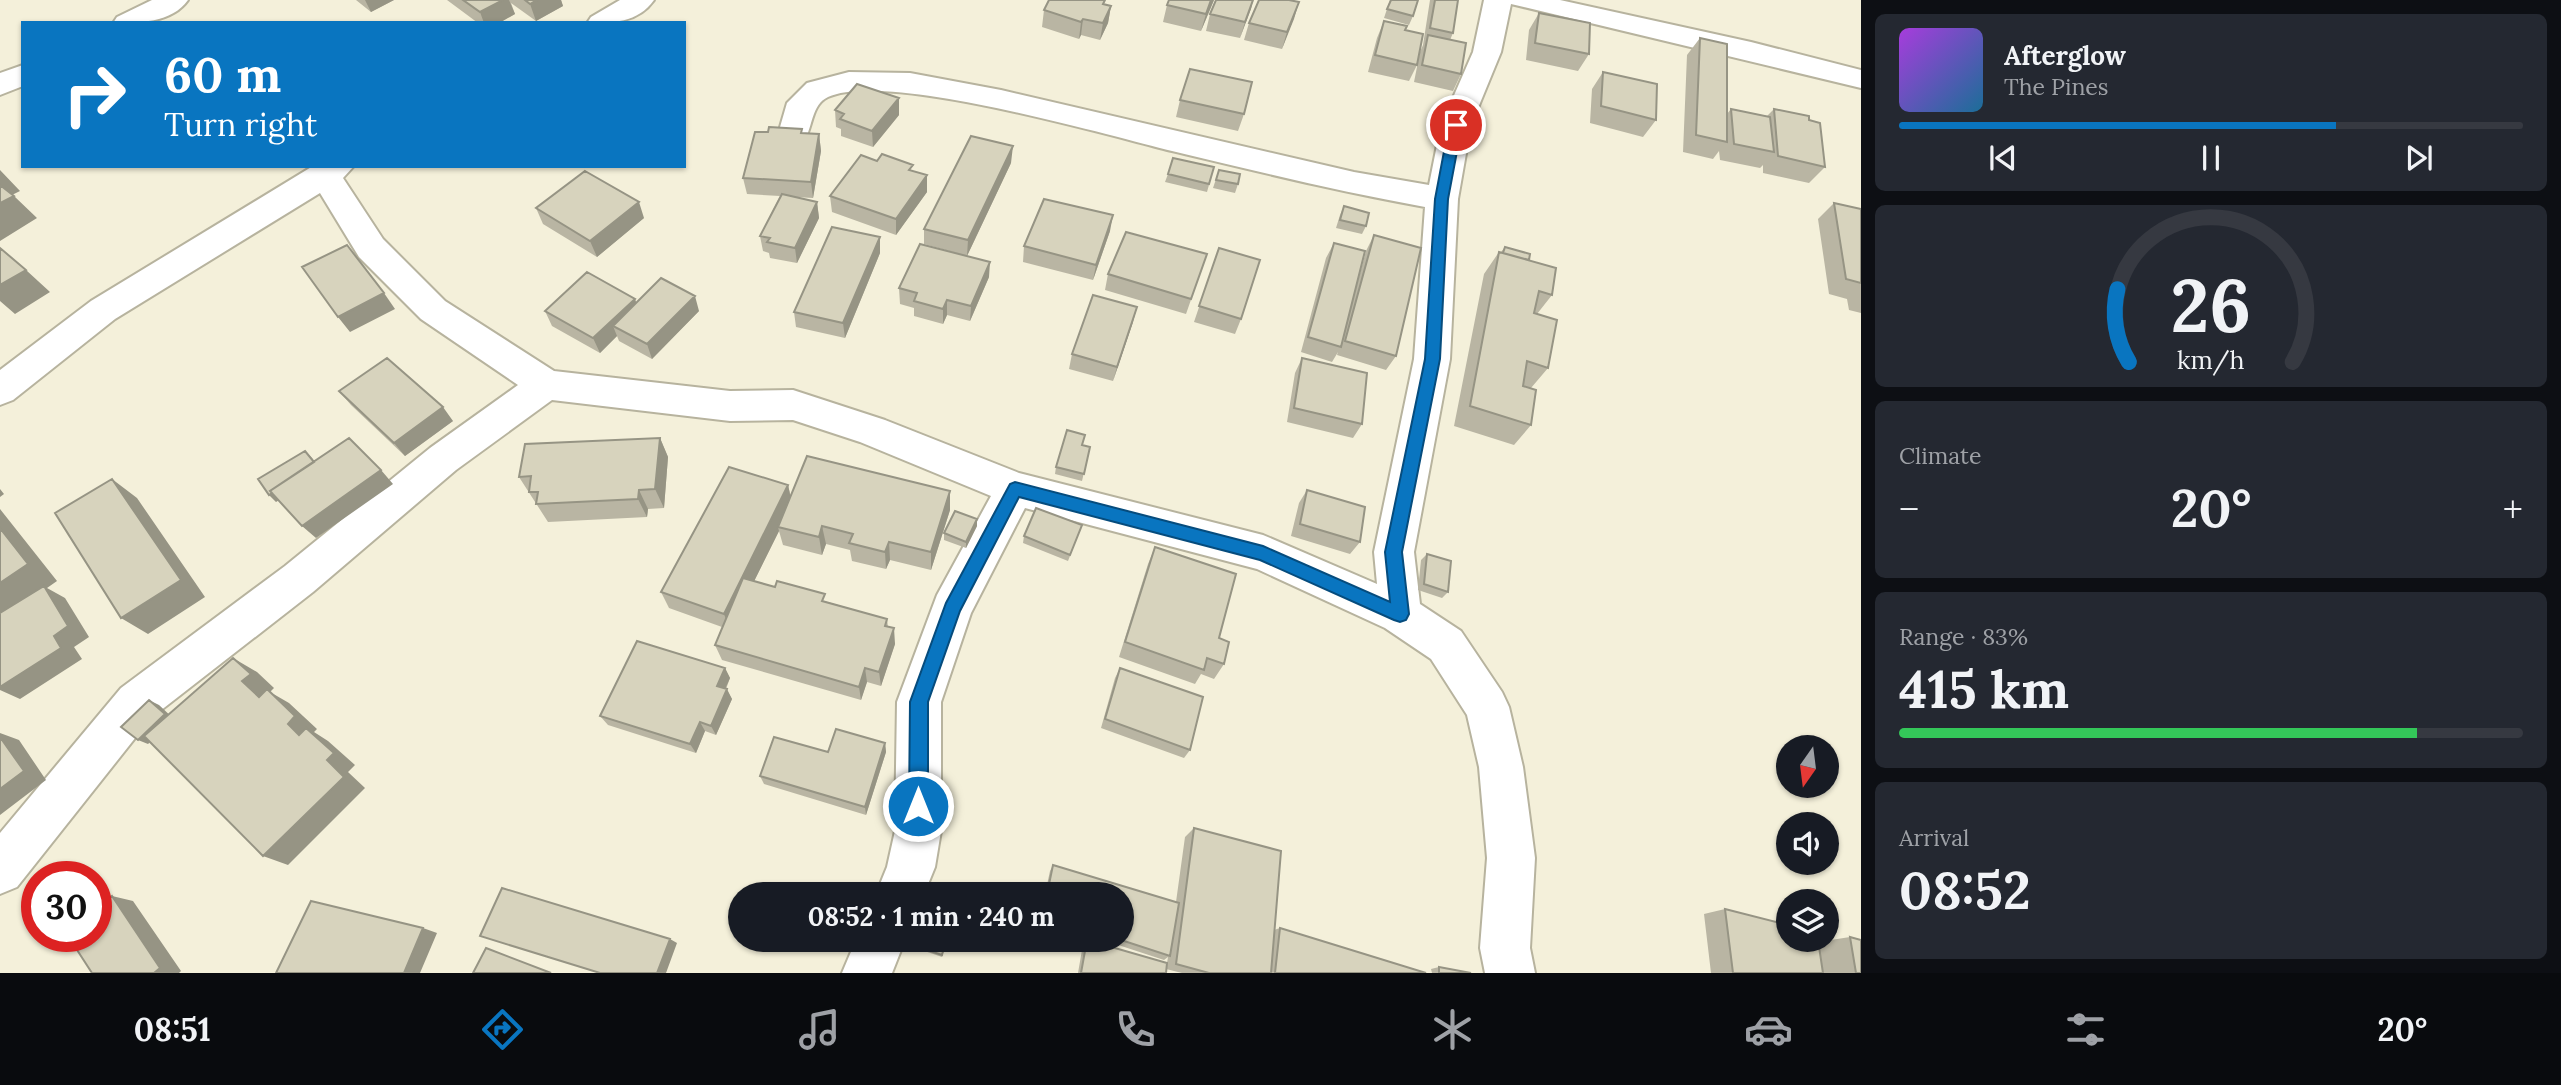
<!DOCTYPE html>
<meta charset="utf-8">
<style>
body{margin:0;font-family:Lora,serif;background:#242831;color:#f1f3f6;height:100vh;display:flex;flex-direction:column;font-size:26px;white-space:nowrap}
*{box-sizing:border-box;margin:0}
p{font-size:23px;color:#9ea1a6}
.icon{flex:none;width:38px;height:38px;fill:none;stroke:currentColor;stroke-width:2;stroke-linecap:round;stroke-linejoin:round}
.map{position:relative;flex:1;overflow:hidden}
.sheet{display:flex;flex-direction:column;gap:14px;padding:14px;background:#0d0f14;width:700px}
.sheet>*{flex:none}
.banner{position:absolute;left:21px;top:21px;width:665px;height:147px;border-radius:0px;box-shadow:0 2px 5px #0004;background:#0975c0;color:#fff;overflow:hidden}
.needle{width:46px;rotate:194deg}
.controls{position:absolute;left:1776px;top:735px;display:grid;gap:14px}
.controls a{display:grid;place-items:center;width:63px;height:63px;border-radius:50%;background:#171b24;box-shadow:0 2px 5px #0004;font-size:35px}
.speed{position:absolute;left:21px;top:861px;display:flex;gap:14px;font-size:35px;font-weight:700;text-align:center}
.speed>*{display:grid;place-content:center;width:91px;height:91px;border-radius:50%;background:#171b24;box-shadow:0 2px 5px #0004;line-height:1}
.speed .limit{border:10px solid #d22;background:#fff;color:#111}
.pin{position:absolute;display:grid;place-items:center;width:60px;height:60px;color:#fff;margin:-30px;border:4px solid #fff;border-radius:50%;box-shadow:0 2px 7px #0007}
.me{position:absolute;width:77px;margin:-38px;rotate:0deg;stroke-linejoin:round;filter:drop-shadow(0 0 5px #0008)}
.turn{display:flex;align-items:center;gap:24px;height:147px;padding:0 28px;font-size:32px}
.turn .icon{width:91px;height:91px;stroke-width:2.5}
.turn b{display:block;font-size:49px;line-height:60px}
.big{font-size:52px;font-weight:700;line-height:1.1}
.sheet .tile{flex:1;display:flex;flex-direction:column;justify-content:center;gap:10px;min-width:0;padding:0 24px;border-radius:10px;background:#242831}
.sheet .dial{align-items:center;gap:0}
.dial svg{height:182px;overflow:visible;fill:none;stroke:#363941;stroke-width:7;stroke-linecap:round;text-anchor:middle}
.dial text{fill:#f1f3f6;stroke:none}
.song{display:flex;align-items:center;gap:21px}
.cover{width:84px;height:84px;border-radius:10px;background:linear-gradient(135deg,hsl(280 70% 55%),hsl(200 70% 35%))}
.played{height:7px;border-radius:4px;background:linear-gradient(90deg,#0975c0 70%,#363941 70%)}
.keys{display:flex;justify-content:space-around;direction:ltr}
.heat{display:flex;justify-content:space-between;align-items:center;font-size:38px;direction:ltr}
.charge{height:10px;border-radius:5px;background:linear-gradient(90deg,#34c759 83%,#363941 0)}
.trip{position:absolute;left:728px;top:882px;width:406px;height:70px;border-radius:35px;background:#171b24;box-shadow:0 2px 5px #0004;font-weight:700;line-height:70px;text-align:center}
.dock{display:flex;height:112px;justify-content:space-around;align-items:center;background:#090b0e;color:#9ea1a6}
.dock .icon{width:49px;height:49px}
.dock .on{color:#0975c0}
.dock b{font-size:32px;color:#f1f3f6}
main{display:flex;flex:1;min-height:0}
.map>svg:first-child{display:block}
</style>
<main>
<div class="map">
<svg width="1861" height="973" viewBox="0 0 1861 973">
<rect width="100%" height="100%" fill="#f4f0da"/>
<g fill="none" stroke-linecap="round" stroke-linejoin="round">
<g stroke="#b7b39e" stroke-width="4">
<path id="street" d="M152 0H188C172 23 138 23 113 23L117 17Z
M620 0H654C638 23 612 23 587 23L591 17Z
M1484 0H1560L1751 42 1861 70V88L1511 4 1501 52 1471 125 1458 199 1450 359 1414 552 1420 604 1461 631 1502 692 1509 707 1523 767 1535 858 1530 948 1535 973H1485L1480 948 1487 858 1479 767 1467 715 1431 659 1385 628 1257 569 1025 508 971 613 941 702V831L935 867 924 894H876L887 867 895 831 897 702 937 595 991 496 860 442 793 420 730 421 552 400 456 470 313 592 151 718 17 887 0 894V833L121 688 285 566 430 448 518 385 421 319 359 257 320 193 115 319 13 400 0 405V370L91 301 313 166H354L343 178 383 239 445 301 554 371 730 391 793 390 885 420 1019 473 1263 535 1377 584 1374 552 1414 359 1425 207C1340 192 1256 171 1172 151 1103 134 886 71 828 97 811 105 813 127 804 141L793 144 782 141 778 134 787 103 807 83 849 72 910 73 1001 90 1354 172 1429 185 1441 125 1473 52Z
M23 65V86L0 95V73Z
M856 940H905L892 973H842Z"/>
</g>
<use href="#street" fill="#fff" fill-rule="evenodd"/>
</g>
<path fill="#b9b5a3" d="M356 0H394L371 12Z
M447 0H561L563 6 536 21 511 3 515 14 499 23H478Z
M1214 0 1201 31 1163 22 1167 5Z
M1253 0 1240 38 1206 31 1210 14Z
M1390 0 1413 16 1409 25 1384 18Z
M1430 0H1458L1453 33 1450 40 1461 74 1453 91 1414 82 1420 52 1423 45Z
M1299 2 1282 49 1244 40 1249 23Z
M1111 6 1108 23 1100 40 1081 35 1079 39 1042 27 1044 10Z
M1539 13 1589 54 1578 71 1526 60 1529 30Z
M1384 21 1405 30 1417 65 1409 81 1368 72 1377 38Z
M1700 38 1727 114 1731 109 1767 116 1774 109 1809 120 1825 167 1809 183 1763 173V165L1760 168 1720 160 1719 151 1713 159 1683 152 1687 55Z
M1603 72 1656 120 1643 137 1590 123 1592 89Z
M899 98V115L873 147 841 136V129L836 127 835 110Z
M1180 100 1244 114 1238 131 1176 117Z
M802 133 819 134 821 151 813 198 796 197 817 202 819 218 797 263 770 258 769 253 763 251 760 236 780 196 747 194 743 178Z
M877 161 927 175V192L896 235 832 212 830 196Z
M1011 163 967 256 924 244V229Z
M1214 167 1207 192 1165 182 1168 174Z
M1219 170 1238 184 1235 193 1213 188Z
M1834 203 1861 209V313L1849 310 1847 299 1829 294 1818 219Z
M1344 206 1366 226 1362 234 1336 228 1340 215Z
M536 208 644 218 597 257 543 224Z
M1110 231 1093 280 1023 262 1024 246Z
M1374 235 1396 356 1386 370 1337 355 1338 352 1332 362 1301 352 1326 258 1334 243 1352 303 1366 251Z
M880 237V253L845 338 796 327 794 312Z
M1505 247 1529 260 1552 295 1537 314 1548 368 1531 388V425L1514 445 1454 426 1484 274 1499 252H1501Z
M1219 248 1241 319 1235 334 1194 322Z
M1207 254 1186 314 1105 290 1108 274Z
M989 277 970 321 947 315 943 324 914 316V308L900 304 899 288Z
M635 299 636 303 699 311 652 359 619 341 617 336 600 353 552 326 545 311Z
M1133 322 1113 381 1069 369 1072 354Z
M1302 358 1362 424 1353 438 1287 422 1295 373Z
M339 391 453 421 405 456 351 405Z
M660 438 668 457 664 508 648 509 647 517 548 522 519 477Z
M1082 446 1090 447 1082 481 1055 474 1056 467Z
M788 485 791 497 950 491V510L931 570 890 560 886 569 852 561 850 550 826 544 822 555 783 545 779 531 754 581 887 619 888 627 895 644 881 686 867 682 861 700 722 660 715 645 722 627 669 608 661 592Z
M1307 490 1360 542 1350 554 1291 536 1299 503Z
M1082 525 1068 561 1023 543 1024 536Z
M977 526 966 548 944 540V533Z
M1155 547 1224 664 1214 679 1201 674 1195 684 1119 657 1148 564Z
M1427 554 1448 592 1442 598 1418 590 1421 560Z
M725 668 730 678 726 689 732 699 716 735 705 731 696 753 608 725 600 716Z
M1120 668 1190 750 1184 758 1101 728 1115 678Z
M885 743 886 752 866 815 764 784 760 776 828 752Z
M1194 828 1274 930 1280 928 1426 973H1182L1166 969 1168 957 1164 960 1103 940H1122V894H1045L1050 871 1053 865 1176 902 1185 837Z
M1725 909 1818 942 1850 937 1861 973H1711L1704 914Z
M897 940H947L942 957 898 942Z
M1087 940 1166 973H1078L1083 944Z
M1439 967 1471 973H1432L1431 969Z"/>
<path fill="#969484" d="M365 0H394L371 12Z
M503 0H509L515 14 499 23H484L480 12Z
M537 0H561L563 6 536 21 530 4Z
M1211 0H1214L1201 31 1206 14Z
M1253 0 1251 9 1240 38 1245 22Z
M1299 2 1294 19 1282 49 1287 32Z
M1111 6 1108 23 1100 40 1103 23Z
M1083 19 1081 35 1079 39 1081 22Z
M899 98V115L873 147 872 131Z
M819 134 821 151 813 198 811 182Z
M1013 146 1011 163 967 256 968 240Z
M0 170 20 191 0 201Z
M927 175V192L896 235V219Z
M14 196 37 218 0 241V203Z
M639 202 644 218 597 257 590 241Z
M817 202 819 218 797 263 795 248Z
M1113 215 1110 231 1093 280 1096 265Z
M880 237V253L845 338 843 323Z
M990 262 989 277 970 321 971 306Z
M26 270 50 292 15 314 0 301V285Z
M384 293 395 309 350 332 338 317Z
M695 296 699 311 652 359 647 344Z
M635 299 640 314 613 326 617 336 600 353 593 338Z
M947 300V315L943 324V309Z
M1137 307 1133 322 1113 381 1117 367Z
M443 407 453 421 405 456 394 443Z
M660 438 668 457 664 508 655 489Z
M305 451 312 458 323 473 276 502 269 495Z
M381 470 393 484 316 538 302 526Z
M112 479 137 498 205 597 148 634 121 618Z
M788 485 792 504 778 527 779 531 730 630 724 614Z
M0 489 4 494 0 497Z
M639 490 648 509 647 517 638 499Z
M950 491V510L931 570V552Z
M0 509 57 581 47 588 65 598 89 637 74 647 82 659 20 699 0 690Z
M977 519V526L966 548V542Z
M822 526 826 544 822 555 819 537Z
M889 542 890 560 886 569 885 552Z
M894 628 895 644 881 686 879 672Z
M233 658 257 672 274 688 270 692 289 703 317 729 314 732 328 741 355 765 348 772 365 788 288 865 263 856 299 735 242 681Z
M725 668 730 678 722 696 717 686Z
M865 668 867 682 861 700 859 687Z
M727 689 732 699 716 735 711 726Z
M149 700 159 705 174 719 148 744 138 740Z
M700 722 705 731 696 753 690 744Z
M0 733 19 740 46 780 0 815Z
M885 743 886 752 866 815 865 807Z
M112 896 133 901 181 971 179 973H154Z
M423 928 437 933 420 973H404Z
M670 939 677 943 666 973H657Z"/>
<path fill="#d7d3bd" stroke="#969484" stroke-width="2" d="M463 0H503L480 12Z
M525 0H537L530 4Z
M1049 0H1105L1103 4 1111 6 1103 23 1083 19 1081 22 1044 10Z
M1169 0H1211L1206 14 1167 5Z
M1216 0H1253L1245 22 1210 14Z
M1259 0H1289L1299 2 1287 32 1249 23Z
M1391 0H1418L1413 16 1387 9Z
M1435 0H1458L1453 33 1430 28Z
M1539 13 1590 23 1589 54 1535 43Z
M1384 21 1407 26 1405 30 1423 34 1417 65 1375 55Z
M1428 35 1466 43 1461 74 1422 65Z
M1700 38 1727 44V142L1696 135Z
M1190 69 1252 82 1244 114 1180 100Z
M1603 72 1657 84 1656 120 1601 106Z
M857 84 899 98 872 131 840 119 844 114 835 110Z
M1731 109 1770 117 1774 152 1734 144Z
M1774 109 1809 116V120L1820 123 1825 167 1778 156Z
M769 127 802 129 801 133 819 134 811 182 743 178 755 132H768Z
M971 136 1013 146 968 240 924 229Z
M882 154 913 165 909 170 927 175 896 219 830 196 861 155 877 161Z
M1173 158 1214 167 1209 184 1168 174Z
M1219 170 1240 174 1238 184 1216 180Z
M585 171 639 202 590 241 536 208Z
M0 185 14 196 0 203Z
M782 194 817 202 795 248 767 242 770 238 760 236Z
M1044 199 1113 215 1096 265 1024 246Z
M1834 203 1861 209V283L1846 279Z
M1344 206 1369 213 1366 226 1340 220Z
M832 227 880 237 843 323 794 312Z
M1126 232 1207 254 1191 299 1108 274Z
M1374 235 1421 248 1396 356 1345 341Z
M1334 243 1365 251 1341 347 1308 337Z
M920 244 990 262 971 306 947 300 943 309 914 301 917 293 899 288Z
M347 245 384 293 338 317 302 267Z
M1505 247 1530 254 1529 260 1503 253Z
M0 248 26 270 0 285Z
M1219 248 1260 260 1241 319 1199 306Z
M1499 252 1556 268 1552 295 1539 291 1534 313 1557 320 1548 368 1527 361 1523 386 1536 390 1531 425 1470 406Z
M587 272 635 299 593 338 545 311Z
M661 278 695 296 647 344 613 326Z
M1093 295 1137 307 1117 367 1072 354Z
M387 358 443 407 394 443 339 391Z
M1302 358 1367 373 1362 424 1294 408Z
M1067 430 1085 435 1082 445 1090 447 1084 474 1056 467Z
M349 438 381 470 302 526 270 491Z
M660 438 655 489 639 490 638 499 536 504 538 492H529L531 476 519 477 525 444Z
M305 451 314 462 270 491 272 493 269 495 258 479Z
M807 456 950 491 931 552 889 542 885 552 849 543 853 534 822 526 819 537 778 527Z
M729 467 788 485 724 614 661 592Z
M112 479 181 580 121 618 55 513Z
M1307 490 1365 507 1360 542 1300 524Z
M1036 508 1082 525 1070 555 1024 536Z
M955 511 977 519 966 542 944 533Z
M0 528 28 564 0 583Z
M1155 547 1236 574 1219 638 1229 642 1224 664 1207 658 1204 670 1125 642Z
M1427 554 1451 561 1448 592 1424 584Z
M743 578 775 587 777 581 825 594 822 601 887 619 885 626 894 628 879 672 865 668 859 687 715 645Z
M44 586 68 626 54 636 61 648 0 687V613Z
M637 641 725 668 717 686 727 689 711 726 700 722 690 744 600 716Z
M233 658 251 674 242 681 259 697 267 689 295 716 288 724 299 735 306 728 334 753 327 760 344 777 263 856 144 736Z
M1120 668 1203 697 1190 750 1105 719Z
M149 700 165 714 138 740 121 727Z
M836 729 885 743 865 807 760 776 774 737 828 752Z
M0 737 24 771 0 789Z
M1194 828 1281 851 1271 973H1209L1176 964Z
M1053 865 1179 903 1170 956 1121 940H1122V894H1047Z
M502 888 670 939 657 973H600L480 936Z
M112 896 160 968 154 973H92L68 936H96V908Z
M311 901 423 928 404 973H276Z
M1725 909 1788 925V940H1818L1823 973H1733Z
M1280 928 1426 973H1275Z
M1850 937 1861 940V973H1856Z
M897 940H946L942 955Z
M1087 940 1167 963 1166 973H1081Z
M486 948 551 973H473Z
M1439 967 1471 973H1439Z"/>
<path fill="#0975c0" stroke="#064c7d" stroke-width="2" d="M1456 120 1462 125 1448 199 1440 359 1402 552 1409 614 1406 620 1400 622 1394 620 1260 560 1019 497 960 611 928 702V806L925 812 918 815 912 812 909 806 910 702 946 603 1010 484 1015 482 1263 546 1390 602 1385 552 1425 359 1435 199 1449 125Z"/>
</svg>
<div class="controls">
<a><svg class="needle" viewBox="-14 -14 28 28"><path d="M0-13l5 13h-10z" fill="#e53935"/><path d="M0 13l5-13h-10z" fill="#9ea1a6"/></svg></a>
<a><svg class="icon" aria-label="sound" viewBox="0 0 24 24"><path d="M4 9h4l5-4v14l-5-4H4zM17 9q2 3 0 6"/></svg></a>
<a><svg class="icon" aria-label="layers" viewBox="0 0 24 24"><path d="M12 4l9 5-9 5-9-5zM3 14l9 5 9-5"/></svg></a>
</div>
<div class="speed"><div class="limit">30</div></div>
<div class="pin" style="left:1456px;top:125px;background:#d93025"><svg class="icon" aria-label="arrive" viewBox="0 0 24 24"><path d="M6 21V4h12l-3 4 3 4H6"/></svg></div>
<svg class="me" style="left:918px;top:806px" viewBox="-20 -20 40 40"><circle r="17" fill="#0975c0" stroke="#fff" stroke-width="3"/><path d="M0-11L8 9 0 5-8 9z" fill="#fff"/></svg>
<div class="trip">08:52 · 1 min · 240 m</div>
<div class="banner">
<div class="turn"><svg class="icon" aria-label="right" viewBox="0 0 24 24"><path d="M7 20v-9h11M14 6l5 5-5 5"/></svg><div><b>60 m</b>Turn right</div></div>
</div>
</div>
<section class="sheet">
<div class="tile">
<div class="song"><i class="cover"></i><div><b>Afterglow</b><p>The Pines</p></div></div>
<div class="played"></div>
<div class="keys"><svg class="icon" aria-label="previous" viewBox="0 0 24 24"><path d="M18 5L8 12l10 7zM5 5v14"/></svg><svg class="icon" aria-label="pause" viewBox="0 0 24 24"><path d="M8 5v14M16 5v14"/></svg><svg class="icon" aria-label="next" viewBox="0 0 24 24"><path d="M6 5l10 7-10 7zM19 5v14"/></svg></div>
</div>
<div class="tile dial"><svg viewBox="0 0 100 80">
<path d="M14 69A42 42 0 1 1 86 69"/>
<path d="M14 69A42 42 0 0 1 9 37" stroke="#0975c0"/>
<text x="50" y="56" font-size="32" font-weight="700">26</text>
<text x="50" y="72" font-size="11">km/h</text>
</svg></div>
<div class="tile"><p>Climate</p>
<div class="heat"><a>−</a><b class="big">20°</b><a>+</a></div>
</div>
<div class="tile"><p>Range · 83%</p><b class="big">415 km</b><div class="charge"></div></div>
<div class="tile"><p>Arrival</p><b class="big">08:52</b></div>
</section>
</main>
<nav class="dock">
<b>08:51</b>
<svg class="icon on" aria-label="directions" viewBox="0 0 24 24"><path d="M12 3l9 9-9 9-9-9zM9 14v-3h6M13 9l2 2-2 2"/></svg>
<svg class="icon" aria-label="music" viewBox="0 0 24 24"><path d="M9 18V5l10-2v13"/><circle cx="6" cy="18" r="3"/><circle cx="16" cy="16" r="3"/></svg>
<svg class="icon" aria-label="phone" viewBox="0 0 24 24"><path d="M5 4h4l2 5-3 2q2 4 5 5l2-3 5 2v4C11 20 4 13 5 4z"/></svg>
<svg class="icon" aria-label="climate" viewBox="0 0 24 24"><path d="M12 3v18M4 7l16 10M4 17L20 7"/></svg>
<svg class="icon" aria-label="car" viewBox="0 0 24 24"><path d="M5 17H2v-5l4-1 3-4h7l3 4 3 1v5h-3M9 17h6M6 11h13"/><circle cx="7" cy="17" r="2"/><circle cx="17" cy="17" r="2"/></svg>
<svg class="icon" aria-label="filters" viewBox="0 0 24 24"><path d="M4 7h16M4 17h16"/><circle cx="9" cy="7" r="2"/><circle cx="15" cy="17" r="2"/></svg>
<b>20°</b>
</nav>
